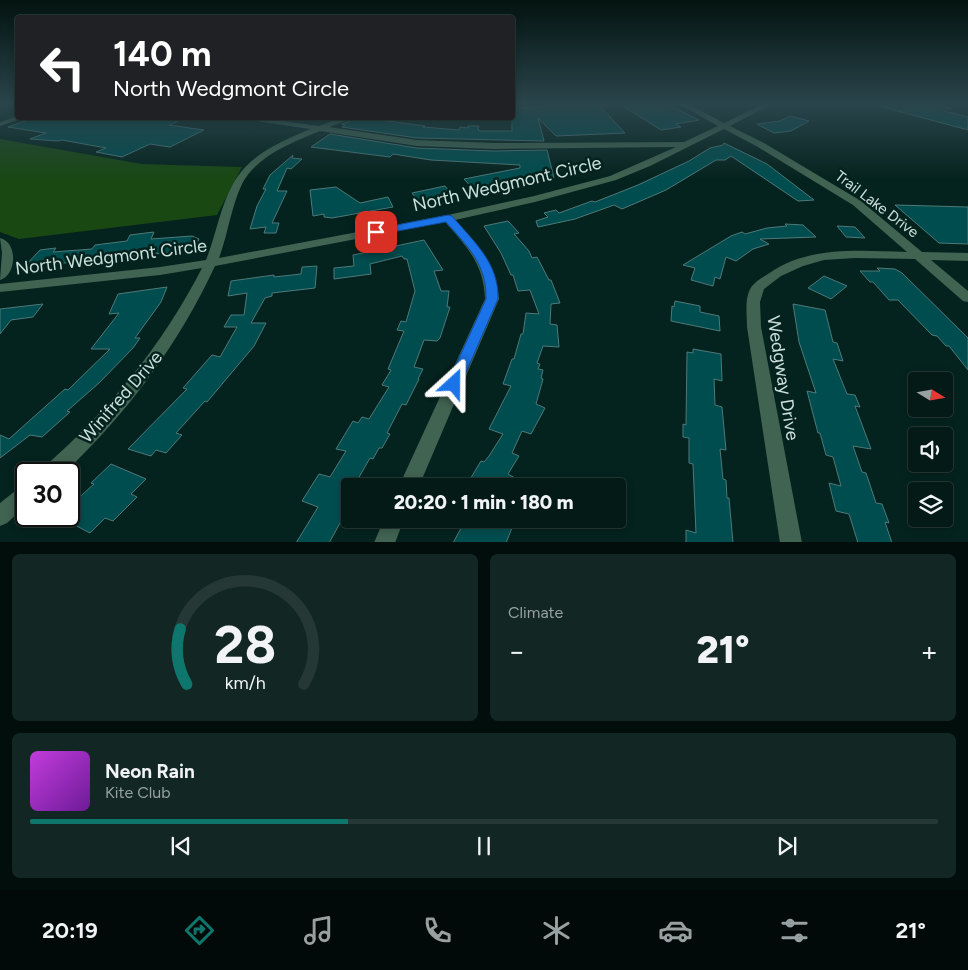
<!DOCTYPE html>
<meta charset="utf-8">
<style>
body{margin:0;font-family:Figtree,sans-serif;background:#122723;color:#f1f3f6;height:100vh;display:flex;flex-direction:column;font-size:19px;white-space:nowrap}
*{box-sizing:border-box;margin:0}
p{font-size:16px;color:#97a1a1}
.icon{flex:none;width:28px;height:28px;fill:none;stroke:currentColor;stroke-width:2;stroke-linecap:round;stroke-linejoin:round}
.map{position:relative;height:542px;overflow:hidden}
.side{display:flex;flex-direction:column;gap:12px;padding:12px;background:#020e0c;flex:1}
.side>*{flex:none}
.hud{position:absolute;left:15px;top:15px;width:500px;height:105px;border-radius:5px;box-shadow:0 2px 8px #0003,0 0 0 1px #253835;background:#202124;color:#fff;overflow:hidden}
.needle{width:32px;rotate:101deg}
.tools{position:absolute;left:908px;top:372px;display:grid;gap:10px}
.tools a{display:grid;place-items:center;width:45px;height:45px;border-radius:5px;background:#041a16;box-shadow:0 2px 8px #0003,0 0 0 1px #253835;font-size:25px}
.speed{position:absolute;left:15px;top:462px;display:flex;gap:10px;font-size:25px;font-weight:700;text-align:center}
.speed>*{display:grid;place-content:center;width:65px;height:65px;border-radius:50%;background:#041a16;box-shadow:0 2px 8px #0003,0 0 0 1px #253835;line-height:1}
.speed .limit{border:2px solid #111;border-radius:8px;background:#fff;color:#111}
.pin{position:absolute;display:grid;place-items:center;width:42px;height:42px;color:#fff;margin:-21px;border-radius:10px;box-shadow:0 2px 8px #0006}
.me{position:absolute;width:55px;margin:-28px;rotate:24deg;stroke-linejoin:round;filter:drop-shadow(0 0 4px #0008)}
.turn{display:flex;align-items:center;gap:18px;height:105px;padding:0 15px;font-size:22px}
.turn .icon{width:65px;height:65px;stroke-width:2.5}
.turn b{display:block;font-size:35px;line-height:42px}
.big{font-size:38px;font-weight:800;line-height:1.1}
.side .card{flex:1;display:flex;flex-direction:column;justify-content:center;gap:8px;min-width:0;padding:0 18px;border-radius:8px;background:#122723}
.side .dial{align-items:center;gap:0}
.dial svg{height:130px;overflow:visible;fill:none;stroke:#253835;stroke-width:7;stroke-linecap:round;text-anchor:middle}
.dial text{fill:#f1f3f6;stroke:none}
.song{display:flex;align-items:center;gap:15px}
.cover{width:60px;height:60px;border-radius:8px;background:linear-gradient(135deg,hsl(290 70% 55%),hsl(280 70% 35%))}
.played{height:5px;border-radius:2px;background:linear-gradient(90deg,#0f766e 35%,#253835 35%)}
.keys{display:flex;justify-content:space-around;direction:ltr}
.heat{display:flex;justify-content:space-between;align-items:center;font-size:28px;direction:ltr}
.side .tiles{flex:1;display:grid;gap:12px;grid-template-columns:1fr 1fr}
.card:last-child{grid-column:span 2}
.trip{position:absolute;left:341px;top:478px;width:285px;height:50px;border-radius:5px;background:#041a16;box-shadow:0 2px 8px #0003,0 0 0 1px #253835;font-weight:800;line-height:50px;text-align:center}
.tabs{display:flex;height:80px;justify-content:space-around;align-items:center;background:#020a09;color:#97a1a1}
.tabs .icon{width:35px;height:35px}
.tabs .selected{color:#0f766e}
.tabs b{font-size:22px;color:#f1f3f6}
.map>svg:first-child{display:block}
</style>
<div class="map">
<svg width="968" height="543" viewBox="0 0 968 543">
<rect width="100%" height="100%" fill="#05231e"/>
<path fill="#194813" d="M0 139 142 164 242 167 217 215 19 239 0 232Z"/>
<path fill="#004d4f" stroke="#4f797a" d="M618 103H665L699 120 676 124 681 127 661 130Z
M880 103H930L951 108 944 111 968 117V130L879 106Z
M598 104 625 133 556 136 538 118 544 141 417 138 342 127 345 125 342 124 350 121V118H364L425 126 423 127 459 130 460 127 468 128V126H479L478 130 481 131H512V108Z
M790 116 809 121 791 131 774 133 757 124 780 121Z
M34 118H186L169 125 204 130 170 147 150 144 122 157 96 152 106 148 62 140 58 141 30 139 46 133 8 127Z
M330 134 417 148 493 151 547 150 554 178 526 184 523 181 474 190 464 179 520 168V165L431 160 393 154 390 157 311 147Z
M724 143 767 164 814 200 798 201 731 156 725 160H716L666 190 622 209 614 205 575 219 538 227 536 221 548 217 544 213 556 210 559 213 592 201 595 202 638 185 689 161 710 148 723 145Z
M293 155 292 158 302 159 291 169 287 168 277 191H287L272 223H279L276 233H264L266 227 250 229 257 206 266 189H263L270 175Z
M445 186 453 196 419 202 412 193Z
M336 187 360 203 388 197 393 207 332 218 324 217V214L313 216 310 190Z
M895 205 968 207V244L939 243Z
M508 221 519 233 514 234 529 251 532 258 537 257 549 280H551L560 303 551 304 550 324 557 325 559 347 543 346 537 363 540 364 538 369 543 370 541 378 543 379 536 404 545 408 531 434 522 431 512 453 519 456 508 474 515 478 510 486H480L469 481 481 461 484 462 489 456 503 434 489 429 511 386 503 384 512 359H514L521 334H523L526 313 539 314 530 290 518 291 513 275H511L501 253 484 226Z
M785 224 803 225 816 237 760 239 769 244 753 249 736 261 726 257 720 279 715 277 713 286 691 280 695 268 683 265 731 236 742 232 745 234 767 228 787 226Z
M837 226 855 227 865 238 846 237Z
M154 232 151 239 192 236 199 239 194 250 24 267 40 250 56 248 53 252 92 249 95 245 127 241 130 235Z
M424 240 443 270 434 271 441 291H449L447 307H450L440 338 437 341 424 340 414 367 423 369 418 379H419L406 405 402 404 387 433 390 434 382 448H379L373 459 370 458 354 486H350V505L329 543H296L318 507 302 501 319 474 330 477 346 451 336 449 353 421 358 423 362 417 369 419 389 387 382 385 391 370 388 369 404 331 397 330 401 321 406 322 415 291 407 259H404L402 256 370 264 371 274 334 279V268L354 266 353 255Z
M317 266 315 288 272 293V296L265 298 251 323H266L254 346 207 402 205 401 176 433 182 435 166 453 156 450 151 456 128 449 187 389 183 388 212 355 220 357 237 327H224L231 315H244L247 293 228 296 231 281 274 275V277L301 274 302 267Z
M877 268 895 269 902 273 968 338V370L949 346H946L937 336 932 335 898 300H889L873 282H870L860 271H880Z
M824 276 847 286 831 299 808 288Z
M167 287 161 302 135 338H140L133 348 99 383 67 411 70 412 42 437 30 435 0 458V435L9 439 65 389 68 390 110 349H91L119 313 109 314 118 294Z
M675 301 700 306V312L719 316 720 331 671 321 672 306 674 307Z
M43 304 33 317 11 320 0 334V309Z
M793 304 825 310 833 342 837 343 843 361 833 359 847 394 855 395 860 407 855 406 871 449 853 446 862 472 866 473 876 503 882 504 889 523 885 522 892 543H858L849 514 836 511 829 483 841 486 833 457 826 455 820 433H818L807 391 816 393 799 342Z
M693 349 721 354 722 381 714 379 715 405 722 407 726 450 720 449 723 479 726 480 727 498H729L733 543H686V530L696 533 693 464 689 463V438L683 437V424L686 425 687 352 693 353Z
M111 464 146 479 131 494 137 497 113 521 105 518 90 533 63 519 69 516V513L77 505 73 503 94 484 91 483Z
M466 519H505L503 523 512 528 506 543H453Z"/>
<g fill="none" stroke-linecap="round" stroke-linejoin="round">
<path fill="#416351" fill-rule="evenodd" d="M677 103H686L724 123 765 103H774L730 126 764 143 861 201 922 252 968 253V261L931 260 968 291V302L963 301 915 259 855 258 824 260 803 266 781 276 764 289 760 302 761 327 802 543H780L747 327C747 314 744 297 752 286 756 281 763 277 768 274 808 245 861 251 907 252L853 205 758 147 724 129 650 166 616 180 535 202 455 220C477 244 496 265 499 299L419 486H399L485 299C484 264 467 247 445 222L215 266C178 345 127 414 63 474H41L43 468C109 410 162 346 202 268L160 275 0 292V284L160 267 206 260C216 235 220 207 233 184 248 155 282 141 310 129L249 120 246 118H261L319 126 340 118H348V120L329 127 417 140 493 143 684 142 718 126ZM320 131 417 146 493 149 676 147 610 176 534 196 448 215 219 258C228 234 231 207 242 184 256 156 293 142 320 131Z
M18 116 23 118 0 126V122Z
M0 238C18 242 17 275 0 280L2 253Z
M26 485V506L7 523 0 526V503L19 488Z
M384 519H404L395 543H374Z"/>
<path fill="#60a984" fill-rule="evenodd" d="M962 103H968V106Z"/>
</g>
<linearGradient id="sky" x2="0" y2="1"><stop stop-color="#031310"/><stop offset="0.58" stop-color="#2a454c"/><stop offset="1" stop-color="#2a454c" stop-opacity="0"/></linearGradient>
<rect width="968" height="179" fill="url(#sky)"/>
<path fill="#1a73e8" stroke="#114b97" d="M448 215 452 216C474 242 499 263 498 299L461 384 459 388 454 390 449 388 447 384 486 299C487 264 467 246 446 222L376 235 371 232 376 229Z"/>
<g text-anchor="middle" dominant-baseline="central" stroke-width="5" stroke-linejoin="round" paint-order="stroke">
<g font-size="15" fill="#cbe0da" stroke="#05231e">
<text transform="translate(877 204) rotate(37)">Trail Lake Drive</text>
</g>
<g font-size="18" fill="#cbe0da" stroke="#05231e">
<text transform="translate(507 184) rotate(-13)">North Wedgmont Circle</text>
<text transform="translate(111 257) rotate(-7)">North Wedgmont Circle</text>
<text transform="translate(783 378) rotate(81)">Wedgway Drive</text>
<text transform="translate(121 397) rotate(-49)">Winifred Drive</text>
</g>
</g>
</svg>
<div class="tools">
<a><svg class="needle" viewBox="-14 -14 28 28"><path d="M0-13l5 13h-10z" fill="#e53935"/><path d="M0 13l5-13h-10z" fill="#97a1a1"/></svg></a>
<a><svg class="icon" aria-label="sound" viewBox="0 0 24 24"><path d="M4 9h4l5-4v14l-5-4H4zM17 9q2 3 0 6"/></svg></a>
<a><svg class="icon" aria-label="layers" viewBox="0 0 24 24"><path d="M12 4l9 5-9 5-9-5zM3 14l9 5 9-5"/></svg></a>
</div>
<div class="speed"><div class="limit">30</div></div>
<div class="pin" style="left:376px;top:232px;background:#d93025"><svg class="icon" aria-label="arrive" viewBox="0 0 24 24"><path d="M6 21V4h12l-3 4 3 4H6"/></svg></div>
<svg class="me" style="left:454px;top:384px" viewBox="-20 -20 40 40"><path d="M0-17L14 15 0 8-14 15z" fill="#1a73e8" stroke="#fff" stroke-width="4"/></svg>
<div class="trip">20:20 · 1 min · 180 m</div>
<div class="hud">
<div class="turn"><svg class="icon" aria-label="left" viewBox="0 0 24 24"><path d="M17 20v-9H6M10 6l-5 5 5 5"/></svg><div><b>140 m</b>North Wedgmont Circle</div></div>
</div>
</div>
<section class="side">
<div class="tiles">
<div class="card dial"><svg viewBox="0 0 100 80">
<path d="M14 69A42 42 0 1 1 86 69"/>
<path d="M14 69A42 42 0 0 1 10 35" stroke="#0f766e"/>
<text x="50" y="56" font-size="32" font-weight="700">28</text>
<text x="50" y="72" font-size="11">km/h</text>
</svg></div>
<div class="card"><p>Climate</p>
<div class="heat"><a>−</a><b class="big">21°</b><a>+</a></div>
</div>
<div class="card">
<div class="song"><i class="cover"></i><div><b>Neon Rain</b><p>Kite Club</p></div></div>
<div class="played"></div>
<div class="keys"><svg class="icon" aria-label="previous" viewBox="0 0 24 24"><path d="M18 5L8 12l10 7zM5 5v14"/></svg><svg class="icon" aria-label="pause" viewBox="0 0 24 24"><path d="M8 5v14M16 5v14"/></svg><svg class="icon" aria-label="next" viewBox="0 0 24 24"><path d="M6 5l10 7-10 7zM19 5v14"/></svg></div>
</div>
</div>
</section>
<nav class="tabs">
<b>20:19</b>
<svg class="icon selected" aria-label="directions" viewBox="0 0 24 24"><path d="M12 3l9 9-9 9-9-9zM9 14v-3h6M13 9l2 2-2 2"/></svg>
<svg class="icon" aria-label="music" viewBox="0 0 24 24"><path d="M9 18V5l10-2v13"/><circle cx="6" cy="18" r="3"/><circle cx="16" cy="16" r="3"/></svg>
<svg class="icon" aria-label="phone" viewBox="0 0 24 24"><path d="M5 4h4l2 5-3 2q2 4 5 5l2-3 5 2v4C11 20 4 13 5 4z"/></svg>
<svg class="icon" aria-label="climate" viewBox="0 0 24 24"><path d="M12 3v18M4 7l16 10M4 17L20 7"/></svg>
<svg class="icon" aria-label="car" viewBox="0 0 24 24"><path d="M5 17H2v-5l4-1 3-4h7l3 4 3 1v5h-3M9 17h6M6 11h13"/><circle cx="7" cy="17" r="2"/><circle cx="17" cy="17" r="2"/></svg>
<svg class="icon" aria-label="filters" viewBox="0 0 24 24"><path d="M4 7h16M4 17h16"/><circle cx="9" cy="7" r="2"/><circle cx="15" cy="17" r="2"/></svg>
<b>21°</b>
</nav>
